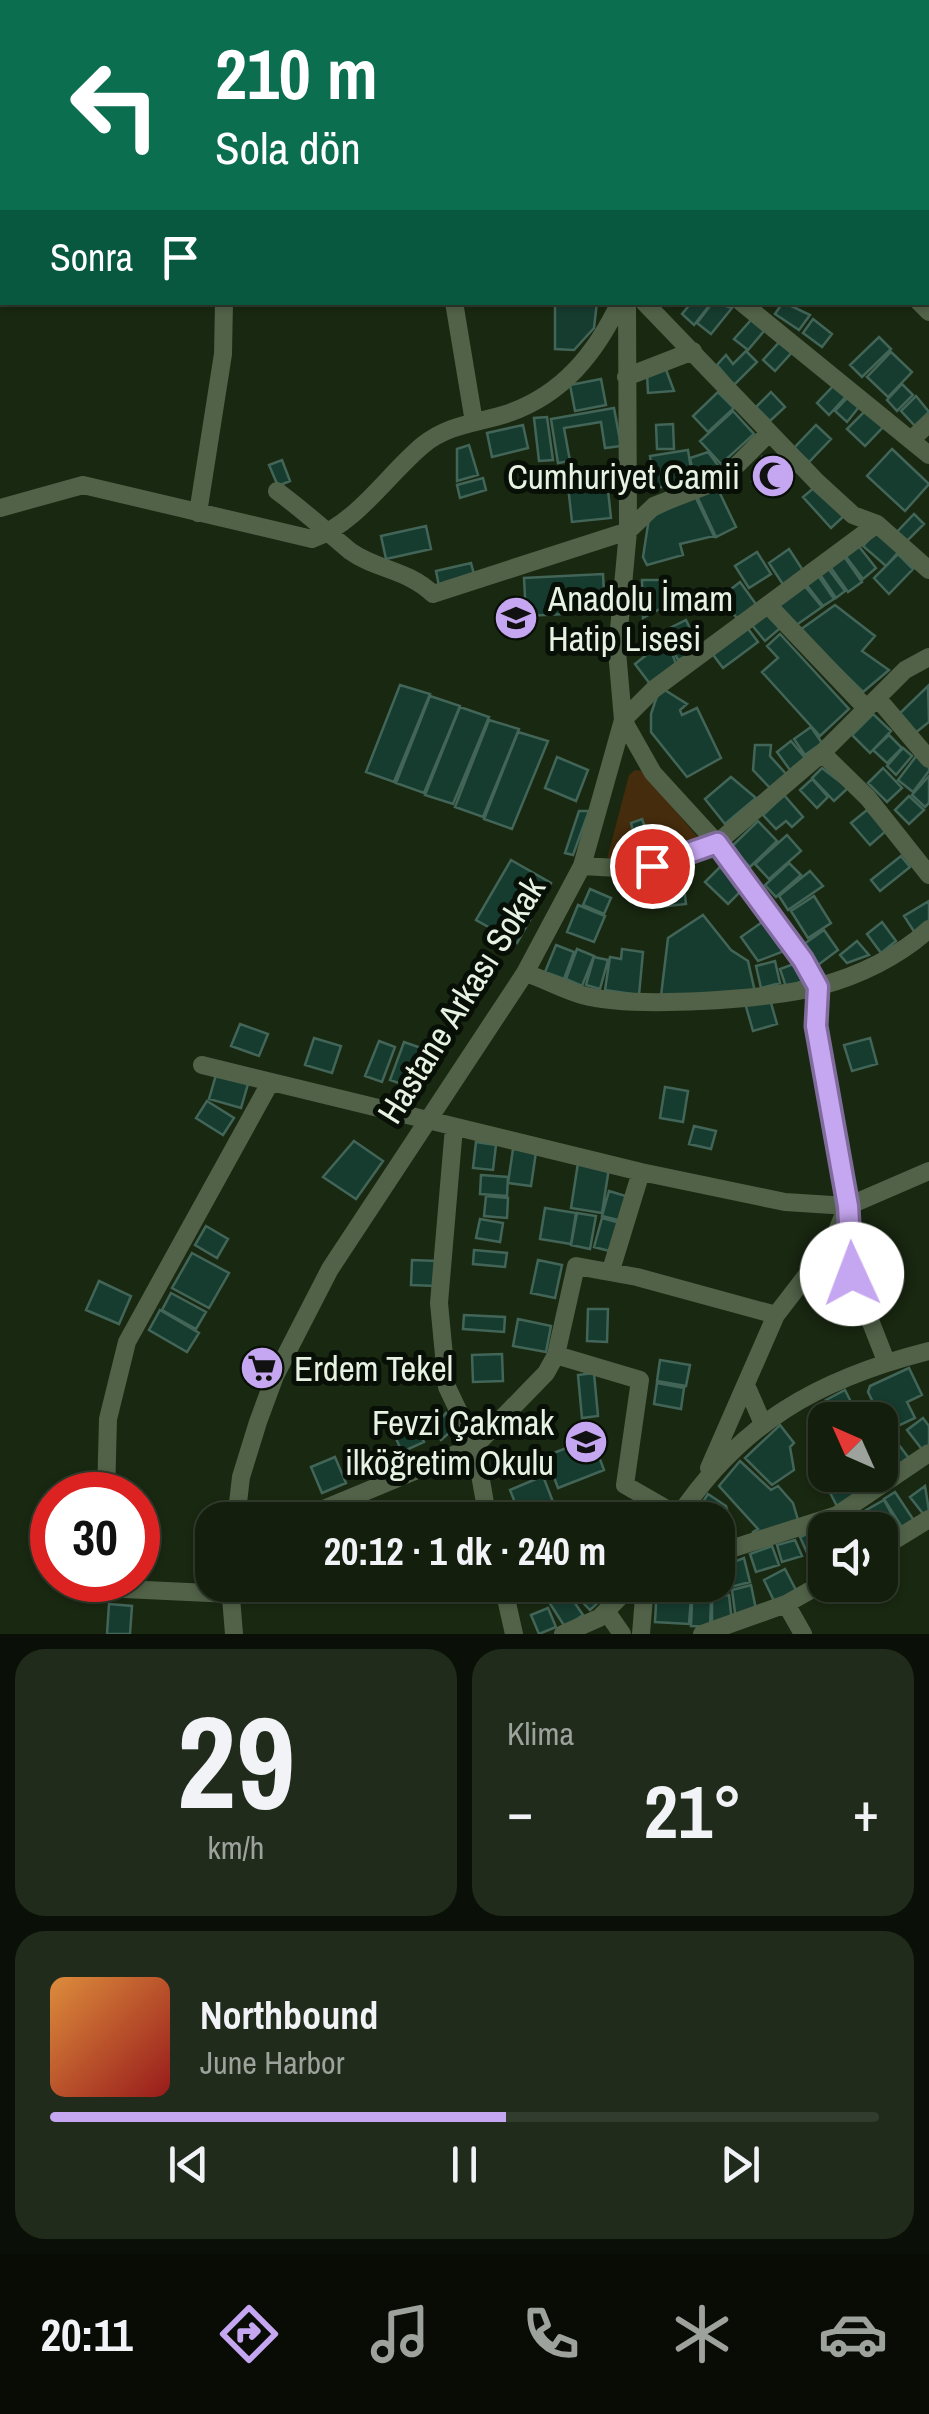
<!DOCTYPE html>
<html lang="tr">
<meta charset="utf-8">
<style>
body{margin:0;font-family:"Archivo Narrow",sans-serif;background:#202b1b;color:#f1f3f6;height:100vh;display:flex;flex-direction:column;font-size:38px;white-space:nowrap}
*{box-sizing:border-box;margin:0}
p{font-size:32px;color:#9da29d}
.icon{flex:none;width:55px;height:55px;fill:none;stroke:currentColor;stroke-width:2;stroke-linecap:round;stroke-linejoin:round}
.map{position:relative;height:1634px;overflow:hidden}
.sheet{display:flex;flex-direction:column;gap:15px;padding:15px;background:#0a1007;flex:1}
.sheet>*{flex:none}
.guide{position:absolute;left:0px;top:0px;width:930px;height:305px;box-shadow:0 2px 8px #0004,0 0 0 2px #323c2e;background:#0b6e4f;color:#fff;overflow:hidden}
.needle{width:65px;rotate:315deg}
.controls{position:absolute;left:808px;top:1402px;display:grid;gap:20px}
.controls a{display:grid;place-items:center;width:90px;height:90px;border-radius:20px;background:#131e0d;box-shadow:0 2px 8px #0004,0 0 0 2px #323c2e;font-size:50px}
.speed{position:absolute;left:30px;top:1472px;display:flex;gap:20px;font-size:50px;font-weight:700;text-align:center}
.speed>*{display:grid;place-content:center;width:130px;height:130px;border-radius:50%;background:#131e0d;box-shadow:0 2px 8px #0004,0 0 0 2px #323c2e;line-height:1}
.speed .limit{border:15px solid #d22;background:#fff;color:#111}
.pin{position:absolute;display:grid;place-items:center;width:85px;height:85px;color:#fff;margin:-42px;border:5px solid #fff;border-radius:50%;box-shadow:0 2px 10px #0007}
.me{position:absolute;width:110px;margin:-55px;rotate:358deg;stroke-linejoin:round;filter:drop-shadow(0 0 8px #0008)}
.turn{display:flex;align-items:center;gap:35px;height:210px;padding:0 50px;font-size:45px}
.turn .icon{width:130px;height:130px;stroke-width:2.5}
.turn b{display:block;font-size:70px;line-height:85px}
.then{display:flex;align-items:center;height:95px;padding:0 50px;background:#0003;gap:20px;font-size:38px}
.big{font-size:75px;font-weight:700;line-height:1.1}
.sheet .widget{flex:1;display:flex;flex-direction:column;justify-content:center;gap:15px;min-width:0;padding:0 35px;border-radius:30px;background:#202b1b}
.sheet .dial{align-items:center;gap:0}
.dial b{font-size:130px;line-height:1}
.song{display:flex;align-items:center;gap:30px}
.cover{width:120px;height:120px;border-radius:15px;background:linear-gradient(135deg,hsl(30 70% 55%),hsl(0 70% 35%))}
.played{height:10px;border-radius:5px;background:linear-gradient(90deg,#c5a6f0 55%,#323c2e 55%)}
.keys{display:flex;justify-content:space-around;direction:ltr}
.heat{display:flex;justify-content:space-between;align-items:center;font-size:55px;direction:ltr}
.sheet .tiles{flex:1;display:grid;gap:15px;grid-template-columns:1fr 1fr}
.widget:last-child{grid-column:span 2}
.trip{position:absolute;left:195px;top:1502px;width:540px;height:100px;border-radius:30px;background:#131e0d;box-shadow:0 2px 8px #0004,0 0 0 2px #323c2e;font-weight:700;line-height:100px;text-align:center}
.tabs{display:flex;height:160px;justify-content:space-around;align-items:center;background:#080c05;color:#9da29d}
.tabs .icon{width:70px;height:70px}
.tabs .active{color:#c5a6f0}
.tabs b{font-size:45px;color:#f1f3f6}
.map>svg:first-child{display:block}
</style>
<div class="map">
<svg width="929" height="1634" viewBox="0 0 929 1634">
<rect width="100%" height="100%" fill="#192811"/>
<path fill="#442c0d" d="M635 770 642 771 700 840 659 858 606 863 629 775Z"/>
<path fill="#163b2f" stroke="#426558" stroke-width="2.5" d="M555 302H597L594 328 574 350 555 349Z
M692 302H712L694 325 682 314Z
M713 302 732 308 711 334 697 323Z
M783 302 810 315 799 330 775 314Z
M813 319 832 334 822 347 803 333Z
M751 320 764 331 748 350 734 339Z
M879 337 891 349 862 377 850 365Z
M782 339 794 350 775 371 763 360Z
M746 351 757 362 734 385 717 365 726 355 733 364Z
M891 352 912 372 888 397 867 377Z
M665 367 674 391 648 393 647 374Z
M601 379 606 405 575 411 570 385Z
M837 382 849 393 829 415 817 403Z
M902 384 913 395 897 411 887 400Z
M718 392 734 408 708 432 693 416Z
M771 392 785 407 770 421 756 407Z
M916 396 929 412 915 426 901 411Z
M848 397 859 407 847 422 835 411Z
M614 408 621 446 605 448 601 422 564 428 570 461 558 463 551 419Z
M867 409 885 425 865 446 847 429Z
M733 411 754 434 721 464 700 441Z
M547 417 553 460 539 461 534 418Z
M673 424 674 449H657L656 425Z
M523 425 528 448 492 457 487 433Z
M816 425 831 439 809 462 794 448Z
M469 445 478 475 457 481V449Z
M892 449 929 484 905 511 867 476Z
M688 450 693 482 655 488 650 456Z
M708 452 720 468 695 481 690 458Z
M762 457 793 471 783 494 752 481Z
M282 460 290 481 278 486 269 465Z
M483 478 486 490 460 498 457 485Z
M607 481 611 518 572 522 568 486Z
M716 485 736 527 716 537 696 494Z
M816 486 844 516 831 528 803 497Z
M695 496 714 536 680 544 683 555 647 565 643 557 649 518Z
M914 514 924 524 902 546 893 536Z
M426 526 431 549 386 559 381 536Z
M878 530 900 550 886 566 863 546Z
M857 544 876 568 863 579 844 554Z
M789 549 804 572 784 586 769 563Z
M757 552 771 574 749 588 735 566Z
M898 554 913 569 889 594 874 578Z
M843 555 862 582 848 592 829 565Z
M471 563 475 578 439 586 436 571Z
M827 567 845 591 836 598 819 573Z
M603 574 605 612 526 616 524 578Z
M817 574 834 599 823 606 805 583Z
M642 580H669V604L643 618Z
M740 582 758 607 739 621 721 597Z
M803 584 822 607 795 626 774 607Z
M835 605 875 636 862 651 889 670 863 692 800 630Z
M769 609 784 625 765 641 751 624Z
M686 620 700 649 678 660 664 631Z
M746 626 758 642 723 668 711 652Z
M780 634 849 709 820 736 762 672 778 658 767 646Z
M659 645 672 653 676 664 650 684 635 664Z
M400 685 430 694 394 782 366 772Z
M928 686 929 722 914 734 898 715Z
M660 687 687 704 680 710 682 715 697 708 721 758 687 777 651 732V714Z
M430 696 460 706 424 793 396 783Z
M460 707 489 717 453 804 425 795Z
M873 714 891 731 870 753 852 735Z
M489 720 519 729 483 817 455 807Z
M811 727 822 743 805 755 794 739Z
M518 732 548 741 512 829 484 819Z
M889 735 902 748 887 763 873 750Z
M791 741 805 758 790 770 777 752Z
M755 745H771L770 756 787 775 770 788 753 770Z
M903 748 912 756 896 775 887 766Z
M917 755 929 764V771L913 792 898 780Z
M557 757 588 770 576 801 545 788Z
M822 768 848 788 834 801 812 778Z
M883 768 902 788 887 802 868 783Z
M929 776V803L925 807 912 795Z
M731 777 756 798 725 824 705 799Z
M812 779 828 797 817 808 800 790Z
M784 795 803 817 792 827 786 821 776 829 763 815Z
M909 796 924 810 909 824 895 810Z
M867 810 886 831 870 845 851 823Z
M579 811H589L573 855 565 853Z
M642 819 645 827 650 826 653 834 647 836 648 845 653 844 655 856 633 861 632 853 640 850 639 846 634 840 627 844 624 837 633 831 631 823Z
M758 821 777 841 750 867 731 847Z
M787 835 801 851 769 879 755 864Z
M901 856 910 867 880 891 871 880Z
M679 859 683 876 658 880 657 867Z
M511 860 551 883 517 943 476 920Z
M789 863 801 875 776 897 765 885Z
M720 867 743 889 728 904 705 882Z
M810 871 823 886 788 910 779 896Z
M683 878 686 904 659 907 656 881Z
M590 889 611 898 604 914 583 905Z
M814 896 831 923 808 938 791 911Z
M929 901V924L915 933 904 916Z
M578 905 605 916 594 942 567 932Z
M703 915 731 950 748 961 755 992 661 996 668 938Z
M765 920 787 950 758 961 741 937Z
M882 922 896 941 881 953 867 934Z
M824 930 838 950 818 965 804 944Z
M857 941 869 955 847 963 840 955Z
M556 945 574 952 564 979 545 972Z
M577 949 594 956 582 986 566 979Z
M622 949 643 952 639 995 605 990 610 957 621 959Z
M594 957 608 960 600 989 586 985Z
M775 961 780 983 761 988 756 966Z
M799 962 806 980 786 987 780 969Z
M769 996 777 1024 753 1031 745 1003Z
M240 1024 268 1034 259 1056 231 1046Z
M314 1038 341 1046 332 1073 305 1065Z
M870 1038 877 1064 852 1071 844 1045Z
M379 1041 395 1047 382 1082 365 1076Z
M404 1042 424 1049 410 1087 390 1080Z
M216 1075 248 1084 241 1108 209 1099Z
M665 1087 688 1091 683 1122 660 1118Z
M207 1101 234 1118 223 1135 196 1118Z
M694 1126 716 1131 711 1149 689 1144Z
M354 1141 383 1161 356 1199 323 1177Z
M476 1142 496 1145 493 1170 473 1168Z
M513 1149 536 1152 531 1186 508 1183Z
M578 1163 609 1168 602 1213 571 1208Z
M481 1175 508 1177 507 1196 480 1194Z
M609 1191 629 1197 622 1221 602 1216Z
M486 1196 508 1198 507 1218 484 1216Z
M545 1208 576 1213 571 1244 540 1239Z
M577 1213 596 1216 590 1249 571 1245Z
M602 1218 620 1223 613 1252 594 1247Z
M480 1219 503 1223 500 1242 476 1238Z
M206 1226 228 1239 217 1258 195 1245Z
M474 1250 507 1253 505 1267 473 1264Z
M192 1253 229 1273 209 1308 172 1288Z
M412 1260 437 1261 436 1286 411 1285Z
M538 1260 562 1265 555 1298 531 1293Z
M99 1281 131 1296 119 1324 86 1310Z
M171 1293 206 1312 196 1329 162 1310Z
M588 1309H608L607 1342 587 1341Z
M160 1310 199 1333 187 1352 149 1330Z
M464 1315 505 1317 504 1332 463 1329Z
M518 1319 551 1326 546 1352 513 1346Z
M502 1354 503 1381 473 1382 472 1355Z
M660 1360 690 1365 686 1386 657 1381Z
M403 1363H434V1381H403Z
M909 1368 922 1395 907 1402 915 1418 887 1431 868 1392 870 1386Z
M594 1373 598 1416 582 1418 578 1375Z
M657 1383 684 1388 681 1409 654 1404Z
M845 1390 851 1402 832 1412 826 1400Z
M446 1413 457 1426 441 1440 432 1430Z
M923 1418 929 1426V1448L924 1452 907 1430Z
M416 1425 424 1442 402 1452 395 1436Z
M780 1425 794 1443 790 1447 794 1470 772 1485 745 1458Z
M592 1438 604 1470 558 1488 546 1456Z
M899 1445 911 1461 882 1485 874 1475H880V1460Z
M335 1457 346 1483 322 1493 311 1467Z
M740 1461 771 1490 778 1486 793 1503 798 1520 755 1537 753 1532 758 1529 719 1486Z
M841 1475H850L861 1496 838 1508 825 1483Z
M543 1476 560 1520H522L510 1490Z
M925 1486 929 1511 924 1515 910 1497Z
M895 1492 915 1522 903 1529 884 1499Z
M708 1494 726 1506 728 1513 718 1528V1520H691Z
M884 1500 902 1533 880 1545V1530H831Z
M821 1528 825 1548 808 1555 800 1537Z
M795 1540 802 1556 782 1562 777 1545Z
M772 1546 779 1565 756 1572 750 1554Z
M744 1558 750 1582 727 1588 723 1566Z
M785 1569 797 1592 775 1603 764 1580Z
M718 1577H721L724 1595 692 1600 694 1585H718Z
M575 1585H617L590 1610 569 1588Z
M657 1585H692L689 1624 655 1622Z
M751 1585 757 1614 736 1620 732 1590Z
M566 1590 583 1615 565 1627 549 1602Z
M729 1595 732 1622 712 1627V1598Z
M711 1601 710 1627 691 1626 692 1602Z
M109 1604 132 1606 130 1634H107Z
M548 1608 556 1627 539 1634 531 1615Z"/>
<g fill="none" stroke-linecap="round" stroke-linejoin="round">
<path stroke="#516248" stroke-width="18" d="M696 0 697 2
M786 0 788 2
M878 0 880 2
M232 2V0
M374 2V0
M451 2V0
M571 2V0
M928 55 929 57
M928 98 929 97
M928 201H929
M454 302 474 422
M644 302 817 482 853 515 877 524 929 570
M741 302 929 455
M919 302 929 312
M626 377 693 351
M911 440 929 423
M277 491C303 510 326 531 350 551 376 570 407 569 433 594L628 531 654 506 723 479 769 433
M0 508 83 485 312 539C357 523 387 475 423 445 448 424 479 423 509 413 563 394 596 353 620 302
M198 513 223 354 224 302
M877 524 654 689 623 720 653 773 717 843 803 960 818 987 816 1026 848 1206 852 1274 886 1361
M769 606 866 708
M879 700 929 759
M822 753 868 798 929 875
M582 866 635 869 717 843 822 753 905 670 929 657
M525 973C545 979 563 990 582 995 632 1009 770 1000 820 986 858 976 900 956 929 929
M202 1065 641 1172 785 1202 848 1206 929 1171
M454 1127 439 1303 447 1387 475 1446 488 1520
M611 1270 641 1172
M556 1355 640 1380 625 1485 679 1516
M746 1385 763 1424
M709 1468 776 1315 833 1241 845 1211
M106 1495 108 1419 127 1342 270 1083
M236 1520 241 1477 258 1422 275 1376 330 1269 525 973 582 866 623 720 617 651 628 531 627 302
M297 1520 475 1446 546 1373 556 1355 576 1266 637 1277 776 1315
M676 1520C740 1423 818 1379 929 1351
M880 1549 929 1519
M718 1553 837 1515 929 1453
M106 1580 124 1589 230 1594
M230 1585 234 1634
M503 1585 514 1634
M786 1604 803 1634
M606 1611 622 1634
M563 1634 599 1618 632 1585
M641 1634 645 1585
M702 1634 786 1604 825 1582"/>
</g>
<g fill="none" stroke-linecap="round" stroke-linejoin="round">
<g stroke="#806c9c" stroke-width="25">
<path id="route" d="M652 866 717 843 803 960 818 987 816 1026 848 1206 852 1274"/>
</g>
<use href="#route" stroke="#c5a6f0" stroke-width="18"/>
</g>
<defs>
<g id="mosque-disc" transform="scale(2.25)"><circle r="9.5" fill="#c5a6f0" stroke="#080f06"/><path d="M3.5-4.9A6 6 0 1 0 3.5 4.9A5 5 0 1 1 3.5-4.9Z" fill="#111"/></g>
<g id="school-disc" transform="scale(2.25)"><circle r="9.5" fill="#c5a6f0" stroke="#080f06"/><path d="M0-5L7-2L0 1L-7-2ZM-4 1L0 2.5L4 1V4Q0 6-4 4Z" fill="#111"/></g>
<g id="supermarket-disc" transform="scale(2.25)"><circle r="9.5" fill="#c5a6f0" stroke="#080f06"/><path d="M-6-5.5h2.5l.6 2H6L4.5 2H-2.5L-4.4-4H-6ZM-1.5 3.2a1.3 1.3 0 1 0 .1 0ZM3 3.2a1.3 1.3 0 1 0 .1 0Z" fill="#111"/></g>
</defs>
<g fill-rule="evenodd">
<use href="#mosque-disc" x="773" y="476"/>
<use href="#school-disc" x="516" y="618"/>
<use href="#supermarket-disc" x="262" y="1368"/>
<use href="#school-disc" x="586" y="1442"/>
</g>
<g text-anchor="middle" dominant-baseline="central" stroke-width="10" stroke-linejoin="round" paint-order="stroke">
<g font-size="35" fill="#e7f2e3" stroke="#080f06" text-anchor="end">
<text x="740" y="476">Cumhuriyet Camii</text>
<text x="548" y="598" text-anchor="start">Anadolu İmam<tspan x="548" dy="40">Hatip Lisesi</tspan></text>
<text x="294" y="1368" text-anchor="start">Erdem Tekel</text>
<text x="554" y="1422">Fevzi Çakmak<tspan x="554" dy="40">ilköğretim Okulu</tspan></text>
</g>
<g font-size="35" fill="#e7f2e3" stroke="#080f06">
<text transform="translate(461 1000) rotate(-58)">Hastane Arkası Sokak</text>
</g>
</g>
</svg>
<div class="controls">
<a><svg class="needle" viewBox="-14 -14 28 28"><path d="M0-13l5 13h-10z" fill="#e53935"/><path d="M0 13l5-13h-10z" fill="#9da29d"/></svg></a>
<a><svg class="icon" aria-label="sound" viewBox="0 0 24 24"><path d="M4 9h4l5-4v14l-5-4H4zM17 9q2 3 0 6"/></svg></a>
</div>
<div class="speed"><div class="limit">30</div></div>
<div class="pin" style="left:652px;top:866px;background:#d93025"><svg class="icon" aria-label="arrive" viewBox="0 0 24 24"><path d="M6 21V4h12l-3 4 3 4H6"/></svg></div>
<svg class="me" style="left:852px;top:1274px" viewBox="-20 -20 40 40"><circle r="19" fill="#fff"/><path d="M0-13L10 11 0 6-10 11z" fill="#c5a6f0"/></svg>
<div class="trip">20:12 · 1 dk · 240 m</div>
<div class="guide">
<div class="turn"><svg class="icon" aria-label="left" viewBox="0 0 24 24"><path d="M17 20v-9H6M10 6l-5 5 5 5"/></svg><div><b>210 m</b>Sola dön</div></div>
<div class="then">Sonra<svg class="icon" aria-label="arrive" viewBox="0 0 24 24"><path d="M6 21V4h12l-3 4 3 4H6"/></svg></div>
</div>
</div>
<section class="sheet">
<div class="tiles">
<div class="widget dial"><b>29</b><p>km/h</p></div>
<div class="widget"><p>Klima</p>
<div class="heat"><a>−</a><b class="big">21°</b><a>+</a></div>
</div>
<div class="widget">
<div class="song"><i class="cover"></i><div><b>Northbound</b><p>June Harbor</p></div></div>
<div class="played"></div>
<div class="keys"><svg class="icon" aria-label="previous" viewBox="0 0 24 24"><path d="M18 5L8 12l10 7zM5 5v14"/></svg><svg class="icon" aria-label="pause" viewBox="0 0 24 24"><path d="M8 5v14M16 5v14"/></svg><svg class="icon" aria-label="next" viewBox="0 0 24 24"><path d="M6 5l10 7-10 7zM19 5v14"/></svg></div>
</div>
</div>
</section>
<nav class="tabs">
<b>20:11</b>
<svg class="icon active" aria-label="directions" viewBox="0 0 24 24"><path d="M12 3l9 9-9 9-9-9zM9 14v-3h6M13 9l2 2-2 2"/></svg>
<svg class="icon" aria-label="music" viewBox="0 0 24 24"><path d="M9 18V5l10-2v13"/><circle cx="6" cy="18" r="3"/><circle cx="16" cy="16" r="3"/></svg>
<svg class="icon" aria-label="phone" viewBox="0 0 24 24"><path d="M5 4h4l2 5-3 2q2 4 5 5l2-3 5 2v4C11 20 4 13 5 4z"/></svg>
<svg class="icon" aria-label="climate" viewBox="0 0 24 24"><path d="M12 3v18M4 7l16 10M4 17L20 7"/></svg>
<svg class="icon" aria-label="car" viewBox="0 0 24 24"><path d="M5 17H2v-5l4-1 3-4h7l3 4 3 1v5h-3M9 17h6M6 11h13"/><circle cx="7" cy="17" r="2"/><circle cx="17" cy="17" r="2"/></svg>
</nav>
